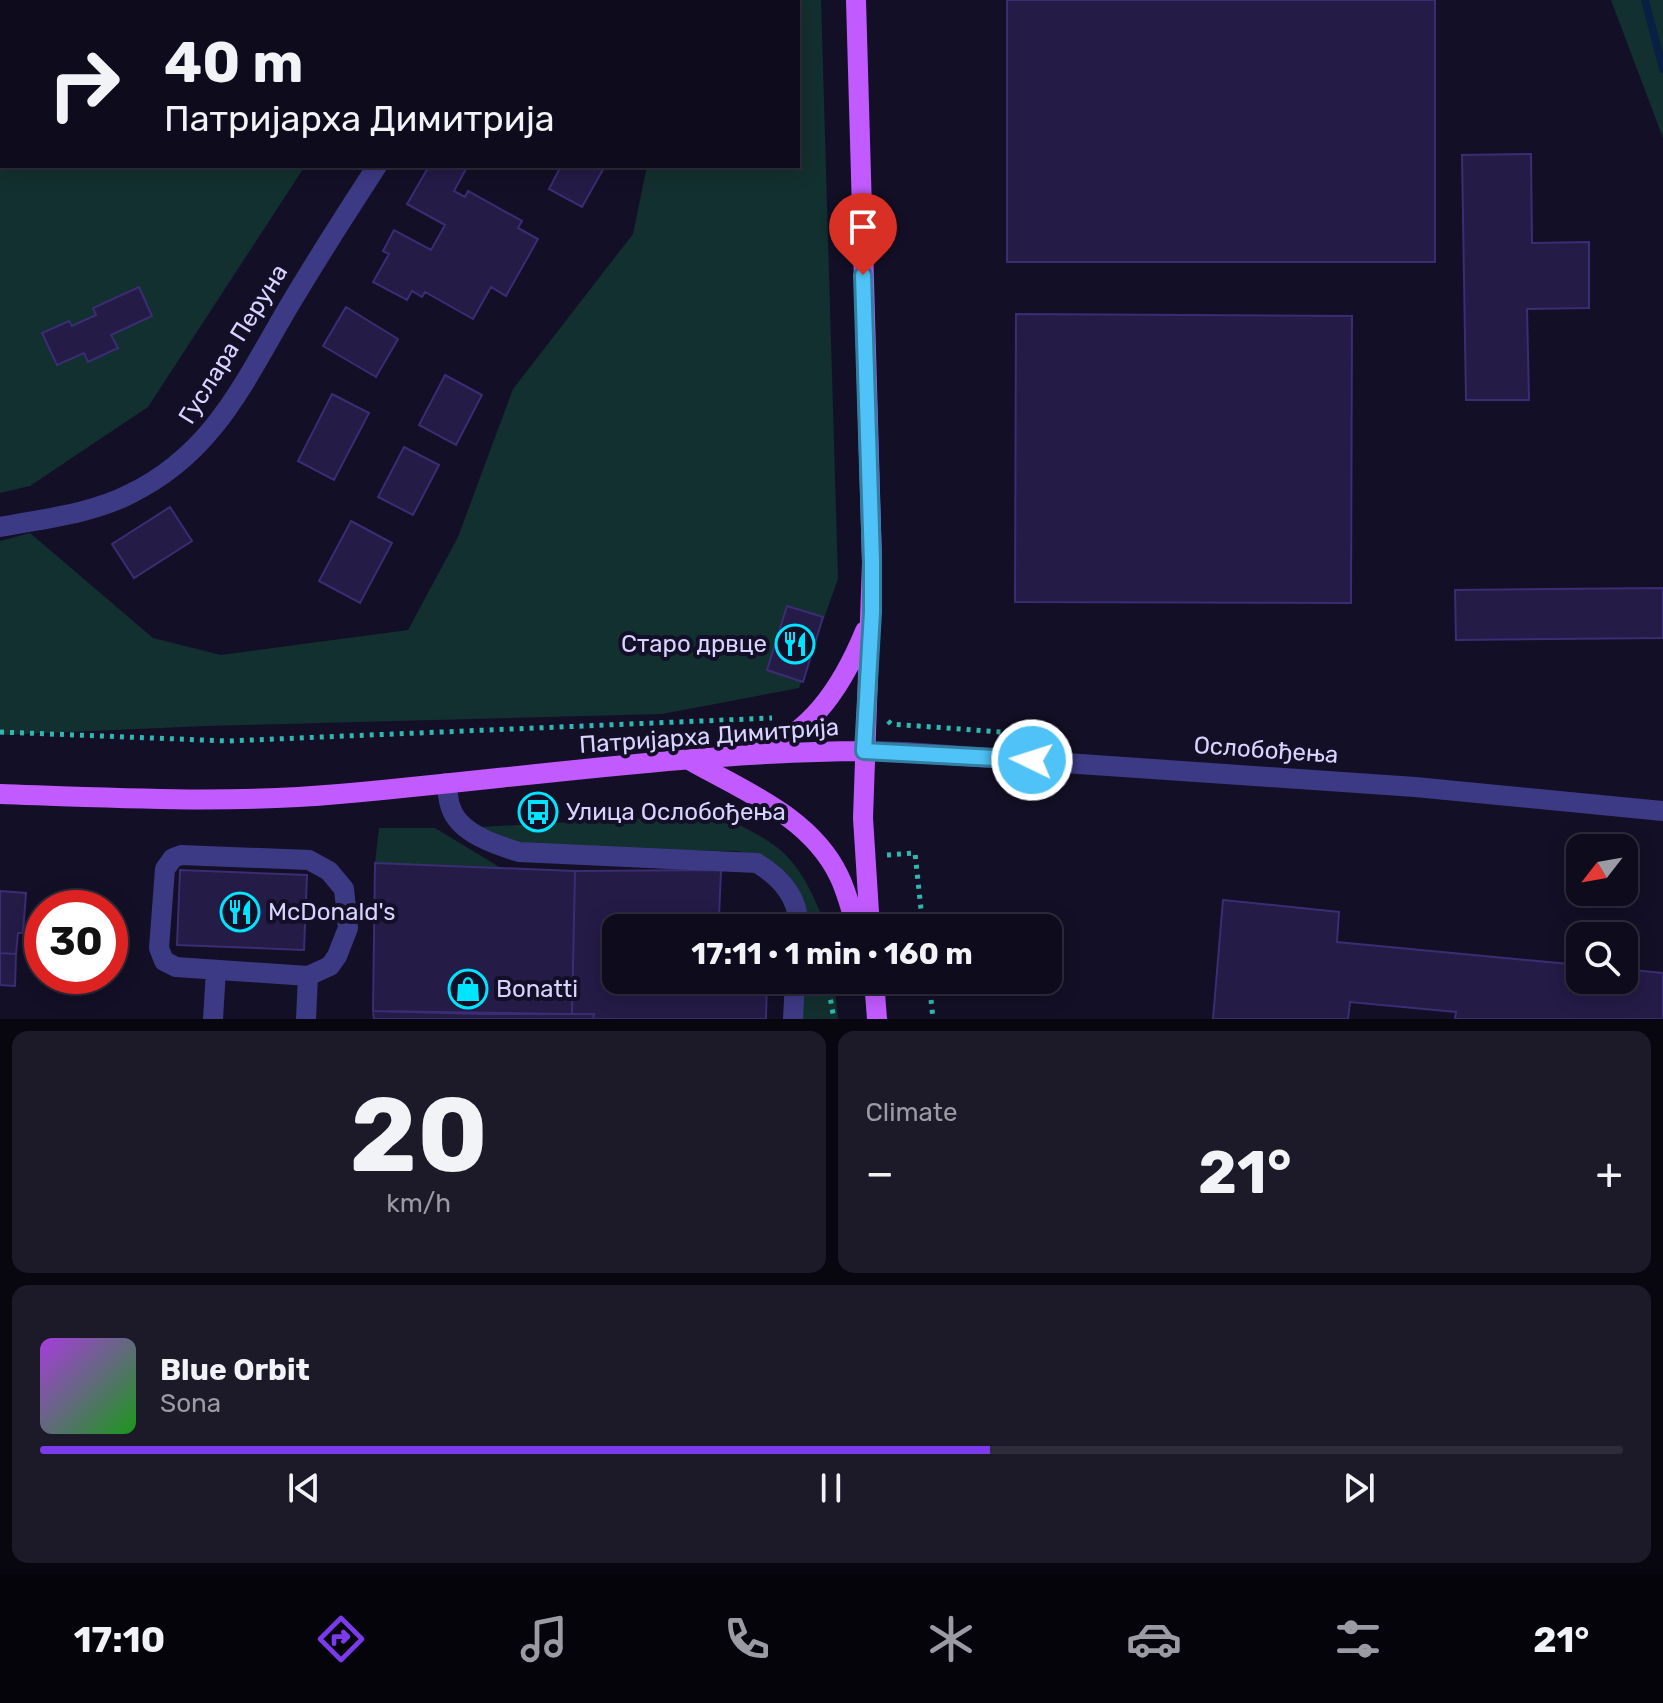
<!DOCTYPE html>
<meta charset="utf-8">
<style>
body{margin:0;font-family:Rubik,sans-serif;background:#1c1929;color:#f1f3f6;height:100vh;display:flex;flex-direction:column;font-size:30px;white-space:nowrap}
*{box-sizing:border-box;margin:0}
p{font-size:26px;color:#9b9ba3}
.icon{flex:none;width:44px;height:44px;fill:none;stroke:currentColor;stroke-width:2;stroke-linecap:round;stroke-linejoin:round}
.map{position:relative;height:1019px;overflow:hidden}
.details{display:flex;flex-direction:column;gap:12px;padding:12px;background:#08060f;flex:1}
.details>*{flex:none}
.guide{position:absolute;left:0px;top:0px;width:800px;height:168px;box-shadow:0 4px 20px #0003,0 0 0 2px #2e2b3b;background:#0e0b1c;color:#f1f3f6;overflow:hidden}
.needle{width:52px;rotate:239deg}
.fabs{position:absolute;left:1566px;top:834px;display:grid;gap:16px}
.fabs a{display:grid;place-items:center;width:72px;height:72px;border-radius:16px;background:#0e0b1c;box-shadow:0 4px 20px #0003,0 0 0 2px #2e2b3b;font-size:40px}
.speed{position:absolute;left:24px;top:890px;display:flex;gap:16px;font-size:40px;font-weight:700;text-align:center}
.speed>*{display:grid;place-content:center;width:104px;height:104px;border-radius:50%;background:#0e0b1c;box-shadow:0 4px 20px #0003,0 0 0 2px #2e2b3b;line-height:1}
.speed .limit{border:12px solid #d22;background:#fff;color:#111}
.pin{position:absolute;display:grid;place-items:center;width:68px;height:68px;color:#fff;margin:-82px -34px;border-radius:50% 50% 50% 0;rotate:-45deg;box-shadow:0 0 8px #0007}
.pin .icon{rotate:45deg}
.me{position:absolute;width:88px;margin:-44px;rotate:274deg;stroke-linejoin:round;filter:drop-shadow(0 0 6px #0008)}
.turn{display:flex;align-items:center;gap:28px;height:168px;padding:0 32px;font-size:36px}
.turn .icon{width:104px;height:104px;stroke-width:2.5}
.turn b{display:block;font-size:56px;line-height:68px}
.big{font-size:60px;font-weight:700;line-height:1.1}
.details .tile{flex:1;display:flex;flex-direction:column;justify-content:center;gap:12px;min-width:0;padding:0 28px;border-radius:16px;background:#1c1929}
.details .dial{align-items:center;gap:0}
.dial b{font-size:104px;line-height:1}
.song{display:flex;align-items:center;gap:24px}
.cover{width:96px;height:96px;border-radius:12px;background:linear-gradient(135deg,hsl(280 70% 55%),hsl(120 70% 35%))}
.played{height:8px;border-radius:4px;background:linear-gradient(90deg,#7c3aed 60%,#2e2b3b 60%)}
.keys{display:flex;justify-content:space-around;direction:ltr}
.heat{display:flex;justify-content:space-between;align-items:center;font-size:44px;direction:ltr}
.details .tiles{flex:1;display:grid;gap:12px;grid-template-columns:1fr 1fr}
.tile:last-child{grid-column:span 2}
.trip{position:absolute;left:602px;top:914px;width:460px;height:80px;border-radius:16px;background:#0e0b1c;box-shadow:0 4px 20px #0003,0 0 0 2px #2e2b3b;font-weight:700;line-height:80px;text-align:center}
.dock{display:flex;height:128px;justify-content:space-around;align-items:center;background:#06040b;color:#9b9ba3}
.dock .icon{width:56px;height:56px}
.dock .on{color:#7c3aed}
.dock b{font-size:36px;color:#f1f3f6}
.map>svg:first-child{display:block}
</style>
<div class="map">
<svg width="1663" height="1019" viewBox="0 0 1663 1019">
<rect width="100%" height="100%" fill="#130f26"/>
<path fill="#12302f" d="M0 0H415L2 2V166H305L148 407 30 486 0 493Z
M681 0H821L838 579 799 688 662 714 206 726 0 735V541L30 533 153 638 221 655 408 630 458 537 513 389 633 234 647 166H798V2H681Z
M1611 0H1663V138Z
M718 814C742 827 775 840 792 862 808 881 817 905 827 928H806L768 861 738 851 653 850 507 842 480 827Z
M379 828H435L501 868 375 863Z
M803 980H834L838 1019H800Z"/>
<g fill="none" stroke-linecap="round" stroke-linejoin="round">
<path stroke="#0a1f44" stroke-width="8" d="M1645 0 1663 69"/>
</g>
<path fill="#241b47" stroke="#3b2d73" stroke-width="2" d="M1007 0H1435V262H1007Z
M1531 154 1532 243 1589 242V308L1527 309 1529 400H1466L1462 155Z
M429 166H461L466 169 454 191 465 197 468 191 522 221 518 228 538 239 506 296 491 287 473 319 425 292 422 297 412 291 407 300 373 282 389 254 383 251 394 230 431 250 445 225 407 204Z
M561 166H605L582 207 549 189Z
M139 287 152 316 111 335 118 348 88 362 84 353 57 365 42 333 69 321 72 326 96 315 93 308Z
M346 307 398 339 376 377 323 346Z
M1016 314 1352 316 1351 603 1015 602Z
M445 375 482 395 456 445 419 425Z
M332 394 369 413 334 480 298 461Z
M404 447 439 465 413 515 378 497Z
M170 507 192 541 134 578 112 544Z
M351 521 392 543 360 603 319 581Z
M1663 588V638L1456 640 1455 590Z
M787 606 823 617 803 682 767 670Z
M375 863 575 871 572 1014 373 1011Z
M180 870 307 875 304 950 177 945Z
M721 870 719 917 768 918V928H616V980H767L766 1019H593L594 1014H572L575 871Z
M0 891 26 893 23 933H18L16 954 0 953Z
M1223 900 1339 912 1337 942 1580 965V980H1624V969L1663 973V1019H1455L1456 1012 1350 1002 1348 1019H1213Z
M0 953 16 954 15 986 0 985Z
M373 1011 482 1014H594L593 1019H374Z"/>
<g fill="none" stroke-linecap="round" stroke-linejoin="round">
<path stroke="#2fb8b0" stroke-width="5" stroke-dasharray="4 6" stroke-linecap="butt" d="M888 721 891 724 1056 736
M0 732 228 741 772 718
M887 855 915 853 923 928
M827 980 834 1019
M929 980 933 1019"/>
<path stroke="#3d3a85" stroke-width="20" d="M491 2 493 0
M0 527C42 519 91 514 130 494 214 453 244 382 289 306 317 259 347 212 377 166
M864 751 905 752 1415 787 1663 811
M446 783C448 791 448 801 451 808 459 833 496 845 519 852L757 863C781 878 800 898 798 928
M181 855 309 860 329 871 344 889 348 928 337 956 330 966 308 976 176 967 164 961 159 948 165 869 173 858Z
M213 1019 216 970
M306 1019 308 976
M793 1019 795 980"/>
<path stroke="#c25bff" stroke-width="20" d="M856 0 872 562 863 818 870 928
M756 751C812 737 845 680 865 631
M691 761C744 791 811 817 839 876 847 892 851 911 857 928
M0 794C113 798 227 804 339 794 513 779 689 752 864 751
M874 980 877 1019"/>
</g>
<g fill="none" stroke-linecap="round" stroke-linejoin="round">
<g stroke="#337fa1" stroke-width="20">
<path id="route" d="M863 275 872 562V612L864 751 1032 760"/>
</g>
<use href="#route" stroke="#4fc3f7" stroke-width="14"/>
</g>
<defs>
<g id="restaurant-ring" transform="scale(2)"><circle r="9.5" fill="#130f26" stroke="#00e5ff" stroke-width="1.5"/><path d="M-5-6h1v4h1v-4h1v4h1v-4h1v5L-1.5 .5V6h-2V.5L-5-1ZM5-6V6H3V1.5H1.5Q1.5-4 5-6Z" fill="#00e5ff"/></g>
<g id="bus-ring" transform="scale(2)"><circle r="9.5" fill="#130f26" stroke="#00e5ff" stroke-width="1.5"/><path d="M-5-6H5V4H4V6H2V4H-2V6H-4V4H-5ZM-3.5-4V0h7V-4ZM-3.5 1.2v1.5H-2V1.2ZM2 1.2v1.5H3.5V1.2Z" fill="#00e5ff"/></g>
<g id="shop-ring" transform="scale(2)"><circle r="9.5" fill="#130f26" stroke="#00e5ff" stroke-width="1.5"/><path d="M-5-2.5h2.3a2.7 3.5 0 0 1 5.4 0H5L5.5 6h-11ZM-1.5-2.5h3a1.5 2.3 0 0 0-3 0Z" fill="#00e5ff"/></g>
</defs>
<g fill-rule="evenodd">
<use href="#restaurant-ring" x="795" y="644"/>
<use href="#bus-ring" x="538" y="812"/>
<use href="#restaurant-ring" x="240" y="912"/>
<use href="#shop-ring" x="468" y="989"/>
</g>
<g text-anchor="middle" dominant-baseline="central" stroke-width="8" stroke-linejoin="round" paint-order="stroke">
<g font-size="24" fill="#d9d4ff" stroke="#130f26">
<text transform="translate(233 344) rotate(-58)">Гуслара Перуна</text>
<text transform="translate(709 736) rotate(-4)">Патријарха Димитрија</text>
<text transform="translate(1266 750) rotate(4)">Ослобођења</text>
</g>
<g font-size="24" fill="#d9d4ff" stroke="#130f26" text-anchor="start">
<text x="767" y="644" text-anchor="end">Старо дрвце</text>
<text x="566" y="812">Улица Ослобођења</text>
<text x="268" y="912">McDonald's</text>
<text x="496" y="989">Bonatti</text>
</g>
</g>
</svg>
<div class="fabs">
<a><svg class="needle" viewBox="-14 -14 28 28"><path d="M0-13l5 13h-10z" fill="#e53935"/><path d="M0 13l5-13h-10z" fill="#9b9ba3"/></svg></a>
<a><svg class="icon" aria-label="search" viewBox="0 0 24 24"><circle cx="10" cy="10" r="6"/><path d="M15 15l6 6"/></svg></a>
</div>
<div class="speed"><div class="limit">30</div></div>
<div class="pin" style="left:863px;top:275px;background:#d93025"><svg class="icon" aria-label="arrive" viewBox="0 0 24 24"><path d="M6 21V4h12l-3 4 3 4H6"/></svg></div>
<svg class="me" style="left:1032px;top:760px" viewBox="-20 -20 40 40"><circle r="17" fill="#4fc3f7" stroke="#fff" stroke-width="3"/><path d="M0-11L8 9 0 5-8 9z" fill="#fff"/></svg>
<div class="trip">17:11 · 1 min · 160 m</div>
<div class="guide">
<div class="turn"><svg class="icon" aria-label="right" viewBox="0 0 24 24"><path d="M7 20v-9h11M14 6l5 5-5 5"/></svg><div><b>40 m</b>Патријарха Димитрија</div></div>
</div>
</div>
<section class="details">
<div class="tiles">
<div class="tile dial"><b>20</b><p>km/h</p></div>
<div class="tile"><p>Climate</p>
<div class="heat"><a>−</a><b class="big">21°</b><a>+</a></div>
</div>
<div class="tile">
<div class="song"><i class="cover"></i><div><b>Blue Orbit</b><p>Sona</p></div></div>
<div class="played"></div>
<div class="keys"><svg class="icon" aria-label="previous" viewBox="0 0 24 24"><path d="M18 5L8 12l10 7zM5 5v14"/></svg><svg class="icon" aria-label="pause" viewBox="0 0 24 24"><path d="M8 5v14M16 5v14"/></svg><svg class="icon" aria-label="next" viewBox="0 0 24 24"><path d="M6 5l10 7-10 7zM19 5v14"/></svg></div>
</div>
</div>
</section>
<nav class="dock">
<b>17:10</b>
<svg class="icon on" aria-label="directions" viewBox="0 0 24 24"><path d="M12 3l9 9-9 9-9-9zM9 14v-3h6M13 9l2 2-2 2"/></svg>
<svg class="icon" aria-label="music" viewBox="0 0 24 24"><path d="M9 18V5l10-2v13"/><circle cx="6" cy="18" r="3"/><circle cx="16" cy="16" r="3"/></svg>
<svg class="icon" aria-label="phone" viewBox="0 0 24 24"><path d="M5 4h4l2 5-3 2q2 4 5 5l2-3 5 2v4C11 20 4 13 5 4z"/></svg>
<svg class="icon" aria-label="climate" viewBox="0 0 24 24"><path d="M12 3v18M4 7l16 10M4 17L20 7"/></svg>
<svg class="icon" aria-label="car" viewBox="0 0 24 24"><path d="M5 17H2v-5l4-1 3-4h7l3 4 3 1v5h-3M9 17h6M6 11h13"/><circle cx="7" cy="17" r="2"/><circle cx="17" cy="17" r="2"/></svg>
<svg class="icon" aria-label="filters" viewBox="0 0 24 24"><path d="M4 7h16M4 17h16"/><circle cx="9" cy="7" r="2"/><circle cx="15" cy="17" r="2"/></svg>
<b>21°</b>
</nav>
